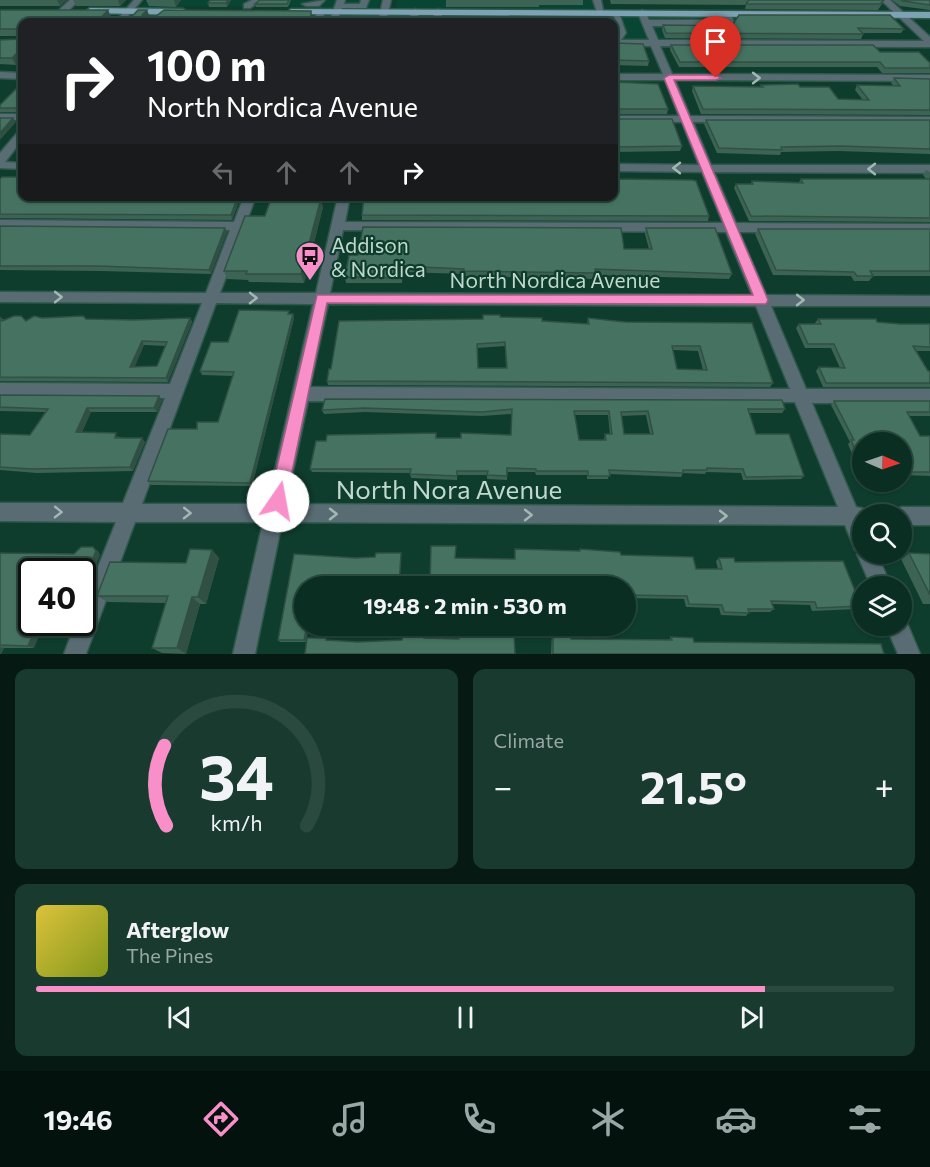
<!DOCTYPE html>
<meta charset="utf-8">
<style>
body{margin:0;font-family:Commissioner,sans-serif;background:#183a2f;color:#f1f3f6;height:100vh;display:flex;flex-direction:column;font-size:22px;white-space:nowrap}
*{box-sizing:border-box;margin:0}
p{font-size:20px;color:#99a8a5}
.icon{flex:none;width:33px;height:33px;fill:none;stroke:currentColor;stroke-width:2;stroke-linecap:round;stroke-linejoin:round}
.map{position:relative;height:654px;overflow:hidden}
.details{display:flex;flex-direction:column;gap:15px;padding:15px;background:#061913;flex:1}
.details>*{flex:none}
.top-card{position:absolute;left:18px;top:18px;width:600px;height:183px;border-radius:12px;box-shadow:0 2px 4px #0004,0 0 0 2px #2a4a40;background:#202124;color:#fff;overflow:hidden}
.needle{width:39px;rotate:92deg}
.controls{position:absolute;left:852px;top:432px;display:grid;gap:12px}
.controls a{display:grid;place-items:center;width:60px;height:60px;border-radius:50%;background:#0a2e22;box-shadow:0 2px 4px #0004,0 0 0 2px #2a4a40;font-size:30px}
.speed{position:absolute;left:18px;top:558px;display:flex;gap:12px;font-size:30px;font-weight:700;text-align:center}
.speed>*{display:grid;place-content:center;width:78px;height:78px;border-radius:50%;background:#0a2e22;box-shadow:0 2px 4px #0004,0 0 0 2px #2a4a40;line-height:1}
.speed .limit{border:3px solid #111;border-radius:9px;background:#fff;color:#111}
.pin{position:absolute;display:grid;place-items:center;width:51px;height:51px;color:#fff;margin:-62px -26px;border-radius:50% 50% 50% 0;rotate:-45deg;box-shadow:0 0 6px #0007}
.pin .icon{rotate:45deg}
.me{position:absolute;width:66px;margin:-33px;rotate:12deg;stroke-linejoin:round;filter:drop-shadow(0 0 4px #0008)}
.turn{display:flex;align-items:center;gap:21px;height:126px;padding:0 30px;font-size:27px}
.turn .icon{width:78px;height:78px;stroke-width:2.5}
.turn b{display:block;font-size:42px;line-height:51px}
.lanes{display:flex;align-items:center;height:57px;padding:0 30px;background:#0003;justify-content:center;gap:30px;direction:ltr}
.lanes .off{opacity:.35}
.big{font-size:45px;font-weight:700;line-height:1.1}
.details .widget{flex:1;display:flex;flex-direction:column;justify-content:center;gap:9px;min-width:0;padding:0 21px;border-radius:12px;background:#183a2f}
.details .dial{align-items:center;gap:0}
.dial svg{height:156px;overflow:visible;fill:none;stroke:#2a4a40;stroke-width:7;stroke-linecap:round;text-anchor:middle}
.dial text{fill:#f1f3f6;stroke:none}
.song{display:flex;align-items:center;gap:18px}
.cover{width:72px;height:72px;border-radius:9px;background:linear-gradient(135deg,hsl(50 70% 55%),hsl(70 70% 35%))}
.played{height:6px;border-radius:3px;background:linear-gradient(90deg,#f98fc9 85%,#2a4a40 85%)}
.keys{display:flex;justify-content:space-around;direction:ltr}
.heat{display:flex;justify-content:space-between;align-items:center;font-size:33px;direction:ltr}
.details .tiles{flex:1;display:grid;gap:15px;grid-template-columns:1fr 1fr}
.widget:last-child{grid-column:span 2}
.trip{position:absolute;left:294px;top:576px;width:342px;height:60px;border-radius:30px;background:#0a2e22;box-shadow:0 2px 4px #0004,0 0 0 2px #2a4a40;font-weight:700;line-height:60px;text-align:center}
.tab-bar{display:flex;height:96px;justify-content:space-around;align-items:center;background:#04120e;color:#99a8a5}
.tab-bar .icon{width:42px;height:42px}
.tab-bar .selected{color:#f98fc9}
.tab-bar b{font-size:27px;color:#f1f3f6}
.map>svg:first-child{display:block}
</style>
<div class="map">
<svg width="930" height="654" viewBox="0 0 930 654">
<rect width="100%" height="100%" fill="#0e3d2e"/>
<path fill="#084633" d="M148 0H380L374 22H321L326 7 185 6 173 22H129Z
M397 0H593L596 9 396 8Z
M394 16 749 17 766 42H614V22H392Z"/>
<g fill="none" stroke-linecap="round" stroke-linejoin="round">
<g stroke="#2e594b" stroke-width="3">
<path id="minor" d="M70 0H79L66 13H60V9Z
M134 0H142L123 22H115Z
M252 0H262L250 8H244V4Z
M325 0 319 6H306L302 4Z
M337 0H345L344 4H360L361 0H369L366 8H342L337 22H329Z
M383 0H391L386 22H378Z
M593 0H601L604 15H598Z
M881 0H890L930 37V47L660 46 672 74 930 75V81L675 80 690 116 930 117V123L693 122 711 165H930V173L714 172 736 223 930 224V232H739L766 295 930 296V306H771L806 389H930V403H812L856 507 869 510 871 514H862V554H877L891 586H871L857 554 858 551 855 550 845 525 282 522 255 654H233L263 522H135L86 654H64L76 622H82V607L116 522 0 521V503H123L165 398 0 397V383L170 384 202 303 0 302V292L206 293 230 230 0 228V220L234 222 244 196H256L220 293H316L338 196H350L345 222 723 223 702 172 614 171V164L699 165 682 122H614V116H679L665 80H614V74H663L651 46H614V35L618 33 612 11 619 13 626 33 621 40H649L638 13 642 10 645 11 649 20H725L723 14 727 11 731 14 734 23 730 26H652L658 40 924 41ZM343 230 726 232 752 295 330 293ZM216 303 313 304 267 504H142ZM328 304 756 306 790 389 310 387ZM308 401 795 402 838 507 286 504Z
M321 9 325 12 321 22H313L317 12Z
M415 9 419 12 417 22H409L411 12Z
M438 9 442 12 441 22H433L434 12Z
M0 72 22 73V79L0 78Z
M0 114H22V120H0Z
M22 131V140L5 162 22 163V169L0 168V153L18 132Z
M902 507H930V525H902V514H893L895 510Z
M902 617 905 618 920 654H898L886 626H902Z"/>
</g>
<g stroke="#2e594b" stroke-width="3">
<path id="major" d="M90 8 183 9 187 12 183 15 87 13 86 11Z
M291 9 930 12V18L288 14 287 12Z"/>
</g>
<use href="#minor" fill="#596c74" fill-rule="evenodd"/>
<use href="#major" fill="#7ca2b3" fill-rule="evenodd"/>
</g>
<path fill="#3c6353" fill-rule="evenodd" d="M0 0H67L60 6H0Z
M73 0H126L120 6H76Z
M146 0H181L176 7 149 6Z
M210 0H231L227 7H209L208 3Z
M291 0 288 7H256L255 4Z
M446 0H583V5H539V7H446Z
M610 0H884L882 4 878 10 745 9 746 5 611 4Z
M892 0H930V10L900 6Z
M0 10H108L111 17 106 22H22L16 65 0 64V40L20 39V36H0Z
M663 25 904 29 901 33H862L863 34 861 39 665 38 662 30Z
M614 43 649 61 648 66 614 65Z
M671 45 880 52 930 63V73H882L877 67H679L670 50Z
M894 78 930 79V115L701 114 692 91 693 86 760 87 761 85 800 87 838 99H862L855 90 857 85H893L891 83Z
M614 82 668 109 667 114H614Z
M21 84 20 112H0V105Z
M614 118 615 119 682 146 680 151 614 152Z
M706 120H930V154L838 151 781 152 780 155 717 153 704 124Z
M926 170 930 172V222L749 221 734 188 736 184H751L752 181 799 182 801 179H926L923 175Z
M0 179 241 196 232 220 0 218Z
M272 196H318L317 198 323 207 304 283 249 282 248 280 227 279 224 271 265 216Z
M362 196H614L709 216 708 221 362 220V215L363 200H362Z
M0 226 225 228 227 232 211 274 101 271 0 270Z
M646 228 732 274 729 279 595 275 594 279 464 276V274L403 272 402 283H346L345 277 349 255 624 249H649L645 234Z
M758 229H930V276H873L869 281H854L851 276 773 275 755 234Z
M290 314H293L294 318 252 486 151 485 148 481 197 429 218 422 233 376 202 375 200 371 228 342Z
M0 317 4 320 26 321 42 318 134 320 190 318 192 322 168 382 0 381ZM144 345 166 346 157 366 134 367Z
M500 317 587 324 588 318 625 322 752 323 773 383 770 387 328 385 327 381 331 369 482 319ZM505 346 506 368H478L477 348ZM673 350 698 351 703 370 677 369Z
M818 319 877 322 900 324H930V351H916L928 371H930V387H823L816 371 819 367 840 368 831 348H805L796 328 799 324H816L815 323Z
M0 395 162 400 157 412H91L82 432 120 437 145 442 133 471 37 473 0 470V434L30 435 45 412 0 411Z
M325 399 785 409 782 413H749L756 434 804 476 801 479 743 480 741 473 706 472 705 474 683 473 681 477 609 474 608 479H587V475H536L535 472H507V480L487 479V475H457V480L411 478 410 473 312 472 310 469 436 438H461L511 435V414L482 416 365 412 324 414 322 410ZM575 415H608L610 434H605L604 440H579ZM646 415 650 434H624L621 416Z
M834 401H930V416H909L920 436H930V476L902 475V442H862V474H860L848 444 850 442 831 405Z
M515 549 579 551 580 549 696 569H718L716 561 719 558 735 562 861 606 856 609 812 611 810 605 772 604 774 609 770 612H749L746 616 721 615 719 608 686 607 684 599 626 598 627 607 626 610V586L456 558 515 559Z
M212 550 219 558 206 604H200L186 654 162 653 152 648 166 603 108 602 97 596 186 563Z
M98 551 100 555 32 572 34 648H4L1 654H0V553L74 554Z
M909 553 930 554V604H923L901 559Z
M294 554 356 558 402 556 304 586 306 642H280L278 640Z
M553 626 571 639 669 640 671 637 694 642 884 654H551L552 630Z"/>
<path fill="#315044" d="M57 0H67L60 6Z
M118 0H126L120 6Z
M174 0H181L176 7Z
M228 0H231L227 7 226 3Z
M108 10 111 17 106 22H97Z
M147 10 150 17 145 22 142 15Z
M22 48V59L16 65 12 58Z
M22 102V109L20 112 17 108Z
M13 118 16 122 0 140V133Z
M238 196H241L232 220 231 215Z
M321 198 323 207 304 283 301 274Z
M225 228 227 232 211 274 209 270Z
M293 314 294 318 252 486 250 483Z
M190 318 192 322 168 382 166 378Z
M142 341 144 345 133 371 130 367Z
M159 396 162 400 157 412 154 408Z
M87 408 91 412 80 436 76 432Z
M142 438 145 442 133 471 130 467Z
M93 547 98 551 100 555 82 600V583Z
M212 550 219 558 206 604 198 597Z
M192 597 200 604 186 654 177 648Z
M38 622H45L34 648 28 646Z
M307 626H309L306 642 304 640Z
M0 647 4 648 1 654H0Z"/>
<path fill="#467361" stroke="#315044" stroke-width="1.5" fill-rule="evenodd" d="M210 0H228L226 3H208Z
M260 0H289L287 4H255Z
M749 0H884L880 4H746Z
M901 0H930V5L903 1Z
M0 10H108L97 22H22V48L12 58H0V40L20 39 21 31 18 29H0Z
M138 10H147L142 15 144 18 155 17 164 10 311 11V17L309 22H127Z
M739 15H890L904 29 858 28 863 34 666 33 663 25 732 26Z
M603 18H614L616 27 614 30V22H605Z
M361 21 360 22H334H335Z
M614 43 643 44 649 61 614 60Z
M671 45H873L880 52H919L930 63V68H885L880 62H680Z
M894 78 930 79V110L703 109 693 86 763 87 761 85 798 84 800 87H829L838 99 869 100 857 85 900 86Z
M614 82 658 84 668 109H615L614 114Z
M21 84H22V102L17 108H0V105Z
M0 118H13L0 133Z
M614 118 615 119H672L682 146 614 147Z
M706 120H930V149L841 146 781 147 782 150 719 148Z
M2 177H22V196H238L231 215 0 214V179Z
M614 179 692 180 696 181 709 216 362 215 364 196H614Z
M801 179H930V218L751 216 736 184H753L752 181 803 183Z
M272 196H313V198H321L301 274H246L247 271H224L245 216H265Z
M0 226 225 228 209 270 98 266H0Z
M363 227 621 228 624 249H652L646 228H715L732 274 595 269 596 273 464 271V269L402 266 401 278 345 277 349 255H358Z
M758 229H930V271H870L873 276H857L854 272 776 270Z
M239 310 289 311 288 314H293L250 483 148 481 168 429H197V422H218L234 372 200 371 211 342H228Z
M483 315H500V317L542 318V321L589 324 588 318 625 322 752 323 773 383 327 381 329 369H331L339 321 483 319ZM505 342 507 368H478L477 344ZM672 346H700L707 370 677 369Z
M0 317 2 321 14 316H21L26 321 34 316 42 318 83 316 86 319 134 320 190 318 166 378 0 377ZM142 341 167 342 157 366 130 367Z
M818 319H876L877 322 900 324H930V347L913 346 928 371H930V383H826L819 367 845 368 834 344H808L799 324H821Z
M0 395 159 396 154 408H87L76 432 116 433 115 438H142L130 467 32 469 0 467V434L30 435 48 409 0 407Z
M325 399 782 400 785 409H748L756 434H789L804 476 746 477 743 469 707 468V470H683V473L609 470 610 476H588V471H536V469L507 468V476L487 475 488 471H457V476L410 474 411 469H310L316 441H326L327 435 436 433V438H461V433L511 435 512 409 482 412 364 408 322 410ZM574 411H609L612 434H605L606 440H579ZM648 411 653 434H624L621 412Z
M834 401H930V412H907L920 436H930V472H902V442H862V467L851 440H854Z
M431 546H456L455 558 515 559V549L580 551V549L620 552 621 555 693 557 696 569H722L719 558H734L735 562 843 561 861 606 817 608 815 602 771 601 774 609H748L749 613 724 612 722 605 689 604 687 596 626 595 627 607H626V586H430Z
M81 547H93L96 551 82 583V572H32V622H38L28 646 0 645V553L74 554Z
M190 549 212 550 198 597H192L177 648H152L168 596H97L110 562 186 563Z
M376 553H401L399 586H304V626H307L304 640H278L294 554 356 558 375 557Z
M909 553 930 554V595Z
M403 626H425L424 638 459 639V633L514 635 515 654H305L307 638H326V640L358 642 402 640Z
M553 626 570 627 571 639 672 640 671 637 693 638 694 642 881 644 884 654H553Z"/>
<defs><path id="oneway-chevron" d="M-2-3.5L2.5 0L-2 3.5" fill="none" stroke-width="1.6" stroke-linecap="round" stroke-linejoin="round" transform="scale(1.5)"/></defs>
<g stroke="#a2b8b3">
<use href="#oneway-chevron" transform="translate(756 78)"/>
<use href="#oneway-chevron" transform="translate(677 168) rotate(-180)"/>
<use href="#oneway-chevron" transform="translate(872 169) rotate(-180)"/>
<use href="#oneway-chevron" transform="translate(58 297)"/>
<use href="#oneway-chevron" transform="translate(253 298)"/>
<use href="#oneway-chevron" transform="translate(800 300)"/>
<use href="#oneway-chevron" transform="translate(58 512) rotate(1)"/>
<use href="#oneway-chevron" transform="translate(187 513) rotate(1)"/>
<use href="#oneway-chevron" transform="translate(333 514)"/>
<use href="#oneway-chevron" transform="translate(528 515)"/>
<use href="#oneway-chevron" transform="translate(723 516)"/>
</g>
<path fill="#f98fc9" stroke="#a25d83" stroke-width="1.5" d="M669 75H716L721 78 716 80H674L768 300 766 304 327 303 286 501 284 507 278 509 272 507 269 501 317 295H753L664 78Z"/>
<defs>
<g id="bus-pin" transform="scale(1.5)"><path d="M0 17L-7.5 6A9.5 9.5 0 1 1 7.5 6Z" fill="#f98fc9" stroke="#0e3d2e"/><path d="M-5-6H5V4H4V6H2V4H-2V6H-4V4H-5ZM-3.5-4V0h7V-4ZM-3.5 1.2v1.5H-2V1.2ZM2 1.2v1.5H3.5V1.2Z" fill="#111"/></g>
</defs>
<g fill-rule="evenodd">
<use href="#bus-pin" x="310" y="256"/>
</g>
<g text-anchor="middle" dominant-baseline="central" stroke-width="4.5" stroke-linejoin="round" paint-order="stroke">
<g font-size="21" fill="#c1d8ce" stroke="#0e3d2e" text-anchor="start">
<text x="331" y="244">Addison<tspan x="331" dy="24">&amp; Nordica</tspan></text>
</g>
<g font-size="21" fill="#c1d8ce" stroke="#0e3d2e">
<text x="555" y="279">North Nordica Avenue</text>
</g>
<g font-size="26" fill="#c1d8ce" stroke="#0e3d2e">
<text x="449" y="488">North Nora Avenue</text>
</g>
</g>
</svg>
<div class="controls">
<a><svg class="needle" viewBox="-14 -14 28 28"><path d="M0-13l5 13h-10z" fill="#e53935"/><path d="M0 13l5-13h-10z" fill="#99a8a5"/></svg></a>
<a><svg class="icon" aria-label="search" viewBox="0 0 24 24"><circle cx="10" cy="10" r="6"/><path d="M15 15l6 6"/></svg></a>
<a><svg class="icon" aria-label="layers" viewBox="0 0 24 24"><path d="M12 4l9 5-9 5-9-5zM3 14l9 5 9-5"/></svg></a>
</div>
<div class="speed"><div class="limit">40</div></div>
<div class="pin" style="left:716px;top:78px;background:#d93025"><svg class="icon" aria-label="arrive" viewBox="0 0 24 24"><path d="M6 21V4h12l-3 4 3 4H6"/></svg></div>
<svg class="me" style="left:278px;top:501px" viewBox="-20 -20 40 40"><circle r="19" fill="#fff"/><path d="M0-13L10 11 0 6-10 11z" fill="#f98fc9"/></svg>
<div class="trip">19:48 · 2 min · 530 m</div>
<div class="top-card">
<div class="turn"><svg class="icon" aria-label="right" viewBox="0 0 24 24"><path d="M7 20v-9h11M14 6l5 5-5 5"/></svg><div><b>100 m</b>North Nordica Avenue</div></div>
<div class="lanes"><svg class="icon off" aria-label="left" viewBox="0 0 24 24"><path d="M17 20v-9H6M10 6l-5 5 5 5"/></svg><svg class="icon off" aria-label="ahead" viewBox="0 0 24 24"><path d="M12 20V5M6 11l6-6 6 6"/></svg><svg class="icon off" aria-label="ahead" viewBox="0 0 24 24"><path d="M12 20V5M6 11l6-6 6 6"/></svg><svg class="icon" aria-label="right" viewBox="0 0 24 24"><path d="M7 20v-9h11M14 6l5 5-5 5"/></svg></div>
</div>
</div>
<section class="details">
<div class="tiles">
<div class="widget dial"><svg viewBox="0 0 100 80">
<path d="M14 69A42 42 0 1 1 86 69"/>
<path d="M14 69A42 42 0 0 1 13 28" stroke="#f98fc9"/>
<text x="50" y="56" font-size="32" font-weight="700">34</text>
<text x="50" y="72" font-size="11">km/h</text>
</svg></div>
<div class="widget"><p>Climate</p>
<div class="heat"><a>−</a><b class="big">21.5°</b><a>+</a></div>
</div>
<div class="widget">
<div class="song"><i class="cover"></i><div><b>Afterglow</b><p>The Pines</p></div></div>
<div class="played"></div>
<div class="keys"><svg class="icon" aria-label="previous" viewBox="0 0 24 24"><path d="M18 5L8 12l10 7zM5 5v14"/></svg><svg class="icon" aria-label="pause" viewBox="0 0 24 24"><path d="M8 5v14M16 5v14"/></svg><svg class="icon" aria-label="next" viewBox="0 0 24 24"><path d="M6 5l10 7-10 7zM19 5v14"/></svg></div>
</div>
</div>
</section>
<nav class="tab-bar">
<b>19:46</b>
<svg class="icon selected" aria-label="directions" viewBox="0 0 24 24"><path d="M12 3l9 9-9 9-9-9zM9 14v-3h6M13 9l2 2-2 2"/></svg>
<svg class="icon" aria-label="music" viewBox="0 0 24 24"><path d="M9 18V5l10-2v13"/><circle cx="6" cy="18" r="3"/><circle cx="16" cy="16" r="3"/></svg>
<svg class="icon" aria-label="phone" viewBox="0 0 24 24"><path d="M5 4h4l2 5-3 2q2 4 5 5l2-3 5 2v4C11 20 4 13 5 4z"/></svg>
<svg class="icon" aria-label="climate" viewBox="0 0 24 24"><path d="M12 3v18M4 7l16 10M4 17L20 7"/></svg>
<svg class="icon" aria-label="car" viewBox="0 0 24 24"><path d="M5 17H2v-5l4-1 3-4h7l3 4 3 1v5h-3M9 17h6M6 11h13"/><circle cx="7" cy="17" r="2"/><circle cx="17" cy="17" r="2"/></svg>
<svg class="icon" aria-label="filters" viewBox="0 0 24 24"><path d="M4 7h16M4 17h16"/><circle cx="9" cy="7" r="2"/><circle cx="15" cy="17" r="2"/></svg>
</nav>
